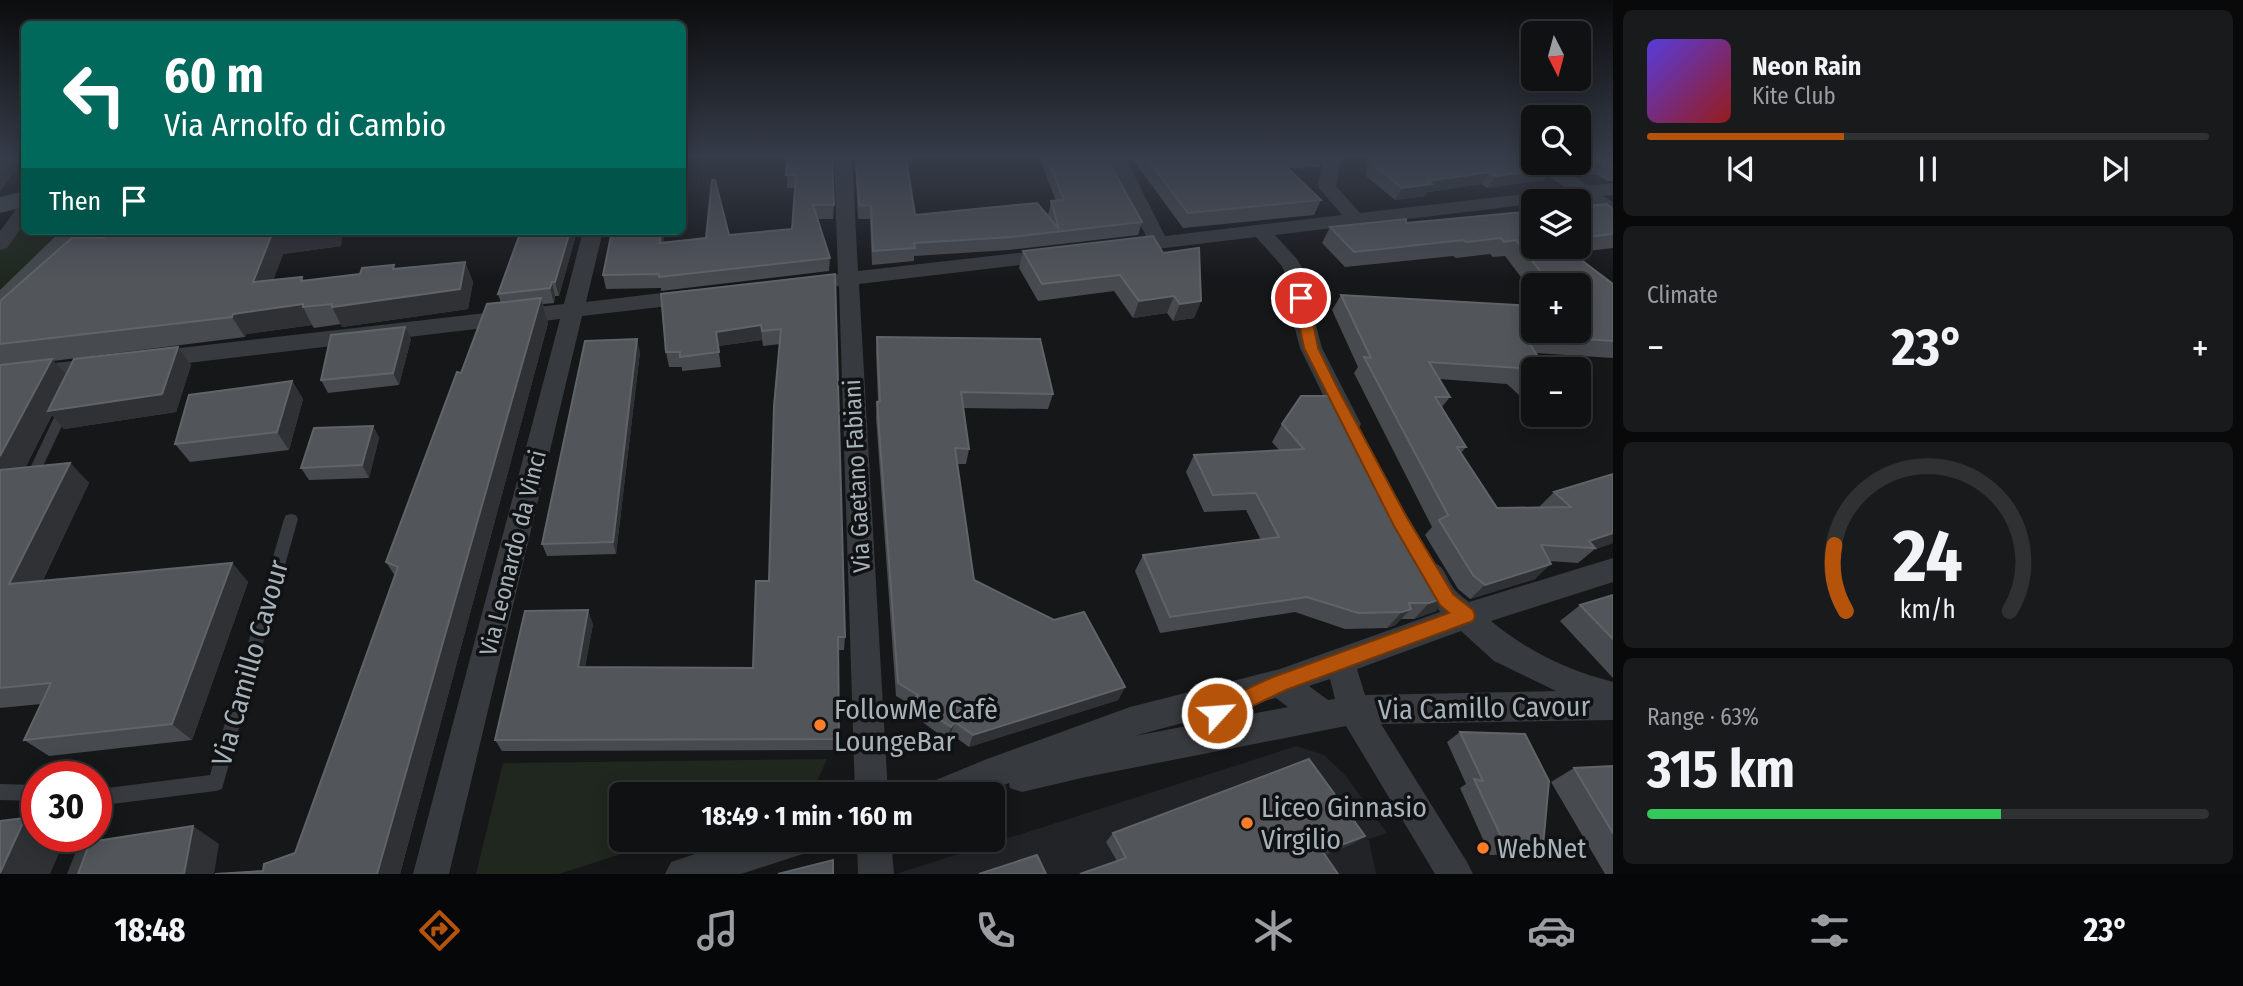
<!DOCTYPE html>
<meta charset="utf-8">
<style>
body{margin:0;font-family:"Fira Sans Condensed",sans-serif;background:#191a1c;color:#f1f3f6;height:100vh;display:flex;flex-direction:column;font-size:26px;white-space:nowrap}
*{box-sizing:border-box;margin:0}
p{font-size:23px;color:#9c9da0}
.icon{flex:none;width:38px;height:38px;fill:none;stroke:currentColor;stroke-width:2;stroke-linecap:round;stroke-linejoin:round}
.map{position:relative;flex:1;overflow:hidden}
.details{display:flex;flex-direction:column;gap:10px;padding:10px;background:#09090a;width:630px}
.details>*{flex:none}
.top-card{position:absolute;left:21px;top:21px;width:665px;height:214px;border-radius:10px;box-shadow:0 4px 18px #0003,0 0 0 2px #303133;background:#00695c;color:#fff;overflow:hidden}
.needle{width:46px;rotate:174deg}
.buttons{position:absolute;left:1521px;top:21px;display:grid;gap:14px}
.buttons a{display:grid;place-items:center;width:70px;height:70px;border-radius:10px;background:#101113;box-shadow:0 4px 18px #0003,0 0 0 2px #303133;font-size:35px}
.speed{position:absolute;left:21px;top:761px;display:flex;gap:14px;font-size:35px;font-weight:700;text-align:center}
.speed>*{display:grid;place-content:center;width:91px;height:91px;border-radius:50%;background:#101113;box-shadow:0 4px 18px #0003,0 0 0 2px #303133;line-height:1}
.speed .limit{border:10px solid #d22;background:#fff;color:#111}
.pin{position:absolute;display:grid;place-items:center;width:60px;height:60px;color:#fff;margin:-30px;border:4px solid #fff;border-radius:50%;box-shadow:0 2px 7px #0007}
.me{position:absolute;width:77px;margin:-38px;rotate:64deg;stroke-linejoin:round;filter:drop-shadow(0 0 5px #0008)}
.turn{display:flex;align-items:center;gap:24px;height:147px;padding:0 28px;font-size:32px}
.turn .icon{width:91px;height:91px;stroke-width:2.5}
.turn b{display:block;font-size:49px;line-height:60px}
.then{display:flex;align-items:center;height:66px;padding:0 28px;background:#0003;gap:14px;font-size:26px}
.big{font-size:52px;font-weight:700;line-height:1.1}
.details .tile{flex:1;display:flex;flex-direction:column;justify-content:center;gap:10px;min-width:0;padding:0 24px;border-radius:10px;background:#191a1c}
.details .dial{align-items:center;gap:0}
.dial svg{height:182px;overflow:visible;fill:none;stroke:#303133;stroke-width:7;stroke-linecap:round;text-anchor:middle}
.dial text{fill:#f1f3f6;stroke:none}
.song{display:flex;align-items:center;gap:21px}
.cover{width:84px;height:84px;border-radius:10px;background:linear-gradient(135deg,hsl(250 70% 55%),hsl(0 70% 35%))}
.played{height:7px;border-radius:4px;background:linear-gradient(90deg,#b45309 35%,#303133 35%)}
.keys{display:flex;justify-content:space-around;direction:ltr}
.heat{display:flex;justify-content:space-between;align-items:center;font-size:38px;direction:ltr}
.charge{height:10px;border-radius:5px;background:linear-gradient(90deg,#34c759 63%,#303133 0)}
.trip{position:absolute;left:609px;top:782px;width:396px;height:70px;border-radius:10px;background:#101113;box-shadow:0 4px 18px #0003,0 0 0 2px #303133;font-weight:700;line-height:70px;text-align:center}
.tab-bar{display:flex;height:112px;justify-content:space-around;align-items:center;background:#060708;color:#9c9da0}
.tab-bar .icon{width:49px;height:49px}
.tab-bar .current{color:#b45309}
.tab-bar b{font-size:32px;color:#f1f3f6}
main{display:flex;flex:1;min-height:0}
.map>svg:first-child{display:block}
</style>
<main>
<div class="map">
<svg width="1613" height="874" viewBox="0 0 1613 874">
<rect width="100%" height="100%" fill="#161719"/>
<path fill="#222326" d="M1297 746 1324 755 1345 775 1387 833 1366 840H1369L1376 874H896Z"/>
<path fill="#1f271e" d="M24 212V231H77L0 306V244Z
M827 759 812 793 808 794H621V840H665L559 874H476L503 763Z"/>
<g fill="none" stroke-linecap="round" stroke-linejoin="round">
<path fill="#373a3e" fill-rule="evenodd" d="M64 405 70 409 36 481 35 485H25L24 481 58 409Z
M291 514 296 515 298 519 222 789 216 791 112 804 102 829 97 831 100 836 85 874H67L82 836H96V787L107 788 210 775 284 519 286 515Z
M0 784 37 785V801L0 800Z"/>
<path fill="#373a3e" fill-rule="evenodd" d="M834 157H852L858 271 1053 249 1060 251 1063 255 1060 259 1053 261 859 284 888 794H855L839 286 804 291 797 289 794 284 797 279 838 274Z
M1107 157H1125L1165 236 1342 215 1318 187 1323 157H1341L1336 186 1360 213 1568 189 1534 167 1531 163 1533 160V163H1552L1589 186 1613 183V195L1603 196 1613 202V216L1582 198 1533 201V204L1275 235 1297 259 1310 282 1313 314 1322 348 1361 424 1358 430 1349 433 1340 430 1300 348 1291 314 1290 282 1281 265 1256 237 1124 253 1117 251 1114 247 1117 243 1147 238Z
M24 206V224L7 248 0 250V231L17 208Z
M583 231H603L586 302 695 289 702 291 706 296 702 301 695 303 582 316 449 874H413L560 319 154 367 146 364 143 359 146 354 154 351 564 304Z
M100 358 108 360 111 366 108 372 0 385V369Z
M1613 558V582L1491 621C1527 651 1567 670 1613 682V720L1381 724 1467 862 1473 874H1435L1346 726 1086 777 1022 792 1010 788 1009 783 981 794H926L931 782 987 759 1130 707 1280 669 1440 612 1416 573 1420 565C1445 556 1443 576 1456 591 1460 595 1465 599 1469 602ZM1461 631 1494 661 1556 691 1365 695 1357 669ZM1330 679 1335 699 1328 700 1309 686ZM1276 698 1288 707 1134 736Z
M738 840H814L809 852 741 874H665L671 862Z
M857 840H891L894 874H858Z"/>
<path fill="#454a4e" fill-rule="evenodd" d="M24 191V207L0 213V197Z
M61 231H91C76 253 24 309 0 316V290Z"/>
</g>
<path fill="#474a4e" d="M788 157 834 205 833 219H817L830 258 829 271 661 291V288L606 289 603 275 612 231H665L663 242 792 229 795 188H787Z
M855 157H906L915 215 1049 218 1048 215 1051 201H1056L1039 157H1106L1142 222 1138 235 1009 250 914 256V261L872 265 870 219H858Z
M1131 157H1323L1319 167 1287 168 1321 200 1314 215 1183 228Z
M1368 157H1533L1544 180 1487 188 1482 184 1428 192 1425 196 1395 200 1366 176Z
M1578 157H1613V181H1607L1595 174H1590L1570 163H1578Z
M1578 207 1613 209V248L1572 253 1613 284V358L1535 353 1533 380V408L1507 384 1439 379 1450 397 1442 407 1466 447 1461 453 1497 508 1539 507 1554 492 1613 474V543L1595 549 1578 563 1549 561 1535 579 1470 599 1458 589 1425 535 1432 527 1354 373 1358 367 1332 310 1341 295 1578 331V285H1533V293L1505 256 1493 257 1490 254 1456 258 1453 256 1345 267 1322 243 1330 227 1406 223 1533 211V247H1578Z
M107 231H342L341 246 283 254 273 280 302 277 304 281 396 269 465 262 473 282 468 309 342 327 341 324 314 328 312 325 246 334 245 337 53 361 66 375 178 347 191 365 176 412 64 429 52 415 25 468 70 463 89 483 43 580 232 563 248 582 192 740 49 756 24 740 41 704 0 708V301L104 238Z
M404 231H447L405 234Z
M466 231H482L481 234Z
M577 231 559 296H555L554 303 543 304 548 323 400 874H215L263 871 295 853 395 576 386 562 461 373 501 303 498 294Z
M1023 251 1163 253 1201 301 1194 318 1173 321 1167 313 1133 318 1114 291 1038 301 1019 268Z
M835 274 845 637 844 650H838V750L502 751 495 740 593 624 585 667 753 668 769 581 780 344 763 346 762 340 718 346 721 367 682 371V367H669L666 352Z
M877 337 1053 394 1048 409 963 408 969 449 966 464H957L974 580 1125 687 1118 700 969 747 951 734 947 740 910 713 912 705 896 696 876 417 877 402 878 401 876 352Z
M411 339 399 385 328 393 321 380Z
M640 352 616 554 547 556 542 544Z
M292 381 303 399 289 450 190 462 175 444Z
M1301 396 1436 611 1414 619H1401L1395 625 1387 628 1345 629 1295 612 1160 633 1135 571 1143 555 1261 540 1246 510 1204 512 1186 472 1194 455 1280 451 1272 442 1282 424Z
M1541 415H1551L1546 419Z
M373 426 379 438 369 478 309 480 301 468Z
M1613 595V678L1560 621 1580 605Z
M1460 732 1543 846 1527 854 1490 855 1460 788 1466 784 1447 742Z
M1613 766V874H1605L1551 782 1574 768Z
M1113 833 1365 836 1353 844 1117 861 1106 842Z"/>
<path fill="#2f3134" d="M0 157H24L0 192Z
M1604 162 1595 174H1590L1598 163Z
M1553 169 1544 180 1487 188 1495 176Z
M1490 172 1482 184 1428 192 1425 196 1395 200 1402 188 1428 181Z
M296 231H342L341 246 283 254 265 303 253 282 272 234Z
M570 231H577L559 296 555 282Z
M661 231H665L662 256 660 243Z
M465 262 473 282 468 309 342 327 332 307Z
M552 282 555 296 554 303 550 288Z
M1174 296 1167 313 1133 318 1139 301Z
M541 298 548 323 400 874H377Z
M1201 301 1194 318 1173 321 1180 304Z
M303 304V307L312 325 246 334 245 337 232 317 233 314Z
M761 325 762 340 718 346 716 332Z
M405 327 411 339 399 385 393 373Z
M637 339 640 352 616 554 613 542Z
M178 347 191 365 176 412 64 429 52 415 13 491 0 479V456L52 359 70 379Z
M292 381 303 399 289 450 277 432Z
M373 426 379 438 369 478 362 465Z
M70 463 89 483 32 602 9 584Z
M1613 533V543L1595 549 1589 541Z
M232 563 248 582 192 740 172 724Z
M1551 564 1535 579 1470 599 1485 585Z
M1452 595 1436 611 1414 619 1429 603Z
M1411 609 1395 625 1387 628 1402 612Z
M588 610 593 624 583 680 578 667Z
M1125 687 1118 700 969 747 973 735Z
M955 722 951 734 947 740 951 727Z
M25 818 37 825V836H59L65 840 50 874H0Z
M193 826 219 844 214 874H184Z
M1365 836 1353 844 1312 861 1323 852Z"/>
<path fill="#52555a" stroke="#5f6469" stroke-width="2" d="M788 157H832L834 205H813L830 258 659 277V274L603 275 612 231H661L660 243 706 238 712 180H715L729 235 792 229 796 175H786Z
M856 157H906L915 215 1037 203 1059 229 1051 201 1064 200 1047 157H1106L1142 222 1012 237 914 243 915 248 873 251 871 206 859 205Z
M1146 157H1276L1321 200 1188 213Z
M1373 157H1533V163H1545L1553 169 1495 176 1490 172 1428 181 1432 184 1402 188 1373 164Z
M1589 157H1613V167L1604 162 1598 163Z
M1607 204 1613 209V234L1578 238V207Z
M1533 211V247H1564L1613 284V341L1524 335 1546 369H1533V380L1520 368 1429 362 1450 397H1435L1466 447H1457L1497 508 1571 507 1554 492 1613 474V533L1589 541 1595 548 1541 545 1551 564 1485 585 1473 575 1439 520 1448 515 1364 357 1371 358 1341 295 1533 306V331H1578V285H1551L1516 240 1504 242 1501 238 1466 242 1463 240 1354 252 1330 227 1406 219V223Z
M107 231H296L272 234 253 282 302 277 301 281 360 274 362 268 394 265 393 269 465 262 460 289 332 307V304L303 307V304L233 314 232 317 0 344V301L73 237 104 238Z
M521 231H570L555 282H552L550 288 498 294Z
M1153 236 1163 253 1199 248 1201 301 1180 304 1174 296 1139 301 1120 275 1042 284 1023 251Z
M835 274 845 637H838L839 739 495 740 525 611 588 610 578 667 753 668 756 581H769L774 406 781 329 762 331 761 325 716 332 719 352 680 357V352H666L661 294Z
M541 298 377 874H215L263 871 264 864 295 853 398 567 386 562 457 372 461 373 487 304Z
M405 327 393 373 321 380 331 335Z
M877 337 1040 339 1053 394 961 392 969 449 955 448 974 580 1054 620 1084 612 1125 687 973 735 955 722 951 727 912 701 918 695 898 683 877 402 880 401Z
M637 339 613 542 542 544 585 341Z
M178 347 162 394 48 411 74 359Z
M52 359 0 456V365Z
M292 381 277 432 175 444 189 395Z
M1301 396H1336L1452 595 1429 603H1409L1411 609 1402 612 1358 613 1307 597 1170 617 1143 555 1279 537 1256 493 1213 495 1194 455 1304 449 1282 424Z
M373 426 362 465 301 468 314 428Z
M70 463 9 584 232 563 172 724 24 740 51 683 0 688V470Z
M1613 595V639L1580 605Z
M1460 732 1525 734 1549 781 1543 846 1506 847 1474 779 1483 781Z
M1309 759 1365 836 1323 852 1338 874H1080L1126 858 1113 833Z
M1613 766V833L1574 768Z
M25 818 0 873V821Z
M193 826 184 874H78L90 842Z
M1037 855 1046 874H979Z
M833 860V874H778Z"/>
<linearGradient id="sky" x2="0" y2="1"><stop stop-color="#0c0d0e"/><stop offset="0.56" stop-color="#363c49"/><stop offset="1" stop-color="#363c49" stop-opacity="0"/></linearGradient>
<rect width="1613" height="280" fill="url(#sky)"/>
<path fill="#b45309" stroke="#753606" stroke-width="2" d="M1301 294 1308 298 1318 348 1337 387 1406 516 1453 594 1473 610 1475 616 1473 621 1286 690 1217 723 1210 720 1207 713 1210 706 1273 677 1449 613 1440 605 1394 526 1304 348 1294 298Z"/>
<g fill="#ff7c28" stroke="#111214" stroke-width="2.5">
<circle cx="820" cy="725" r="7"/>
<circle cx="1247" cy="823" r="7"/>
<circle cx="1483" cy="848" r="7"/>
</g>
<g text-anchor="middle" dominant-baseline="central" stroke-width="7" stroke-linejoin="round" paint-order="stroke">
<g font-size="24" fill="#a7b2ba" stroke="#111214">
<text transform="translate(857 476) rotate(-93)">Via Gaetano Fabiani</text>
<text transform="translate(513 553) rotate(-76)">Via Leonardo da Vinci</text>
</g>
<g font-size="28" fill="#a7b2ba" stroke="#111214">
<text transform="translate(250 663) rotate(-74)">Via Camillo Cavour</text>
<text transform="translate(1484 708) rotate(-1)">Via Camillo Cavour</text>
</g>
<g font-size="28" fill="#a7b2ba" stroke="#111214" text-anchor="start">
<text x="834" y="709">FollowMe Cafè<tspan x="834" dy="32">LoungeBar</tspan></text>
<text x="1261" y="807">Liceo Ginnasio<tspan x="1261" dy="32">Virgilio</tspan></text>
<text x="1497" y="848">WebNet</text>
</g>
</g>
</svg>
<div class="buttons">
<a><svg class="needle" viewBox="-14 -14 28 28"><path d="M0-13l5 13h-10z" fill="#e53935"/><path d="M0 13l5-13h-10z" fill="#9c9da0"/></svg></a>
<a><svg class="icon" aria-label="search" viewBox="0 0 24 24"><circle cx="10" cy="10" r="6"/><path d="M15 15l6 6"/></svg></a>
<a><svg class="icon" aria-label="layers" viewBox="0 0 24 24"><path d="M12 4l9 5-9 5-9-5zM3 14l9 5 9-5"/></svg></a>
<a>+</a>
<a>−</a>
</div>
<div class="speed"><div class="limit">30</div></div>
<div class="pin" style="left:1301px;top:298px;background:#d93025"><svg class="icon" aria-label="arrive" viewBox="0 0 24 24"><path d="M6 21V4h12l-3 4 3 4H6"/></svg></div>
<svg class="me" style="left:1217px;top:713px" viewBox="-20 -20 40 40"><circle r="17" fill="#b45309" stroke="#fff" stroke-width="3"/><path d="M0-11L8 9 0 5-8 9z" fill="#fff"/></svg>
<div class="trip">18:49 · 1 min · 160 m</div>
<div class="top-card">
<div class="turn"><svg class="icon" aria-label="left" viewBox="0 0 24 24"><path d="M17 20v-9H6M10 6l-5 5 5 5"/></svg><div><b>60 m</b>Via Arnolfo di Cambio</div></div>
<div class="then">Then<svg class="icon" aria-label="arrive" viewBox="0 0 24 24"><path d="M6 21V4h12l-3 4 3 4H6"/></svg></div>
</div>
</div>
<section class="details">
<div class="tile">
<div class="song"><i class="cover"></i><div><b>Neon Rain</b><p>Kite Club</p></div></div>
<div class="played"></div>
<div class="keys"><svg class="icon" aria-label="previous" viewBox="0 0 24 24"><path d="M18 5L8 12l10 7zM5 5v14"/></svg><svg class="icon" aria-label="pause" viewBox="0 0 24 24"><path d="M8 5v14M16 5v14"/></svg><svg class="icon" aria-label="next" viewBox="0 0 24 24"><path d="M6 5l10 7-10 7zM19 5v14"/></svg></div>
</div>
<div class="tile"><p>Climate</p>
<div class="heat"><a>−</a><b class="big">23°</b><a>+</a></div>
</div>
<div class="tile dial"><svg viewBox="0 0 100 80">
<path d="M14 69A42 42 0 1 1 86 69"/>
<path d="M14 69A42 42 0 0 1 9 40" stroke="#b45309"/>
<text x="50" y="56" font-size="32" font-weight="700">24</text>
<text x="50" y="72" font-size="11">km/h</text>
</svg></div>
<div class="tile"><p>Range · 63%</p><b class="big">315 km</b><div class="charge"></div></div>
</section>
</main>
<nav class="tab-bar">
<b>18:48</b>
<svg class="icon current" aria-label="directions" viewBox="0 0 24 24"><path d="M12 3l9 9-9 9-9-9zM9 14v-3h6M13 9l2 2-2 2"/></svg>
<svg class="icon" aria-label="music" viewBox="0 0 24 24"><path d="M9 18V5l10-2v13"/><circle cx="6" cy="18" r="3"/><circle cx="16" cy="16" r="3"/></svg>
<svg class="icon" aria-label="phone" viewBox="0 0 24 24"><path d="M5 4h4l2 5-3 2q2 4 5 5l2-3 5 2v4C11 20 4 13 5 4z"/></svg>
<svg class="icon" aria-label="climate" viewBox="0 0 24 24"><path d="M12 3v18M4 7l16 10M4 17L20 7"/></svg>
<svg class="icon" aria-label="car" viewBox="0 0 24 24"><path d="M5 17H2v-5l4-1 3-4h7l3 4 3 1v5h-3M9 17h6M6 11h13"/><circle cx="7" cy="17" r="2"/><circle cx="17" cy="17" r="2"/></svg>
<svg class="icon" aria-label="filters" viewBox="0 0 24 24"><path d="M4 7h16M4 17h16"/><circle cx="9" cy="7" r="2"/><circle cx="15" cy="17" r="2"/></svg>
<b>23°</b>
</nav>
